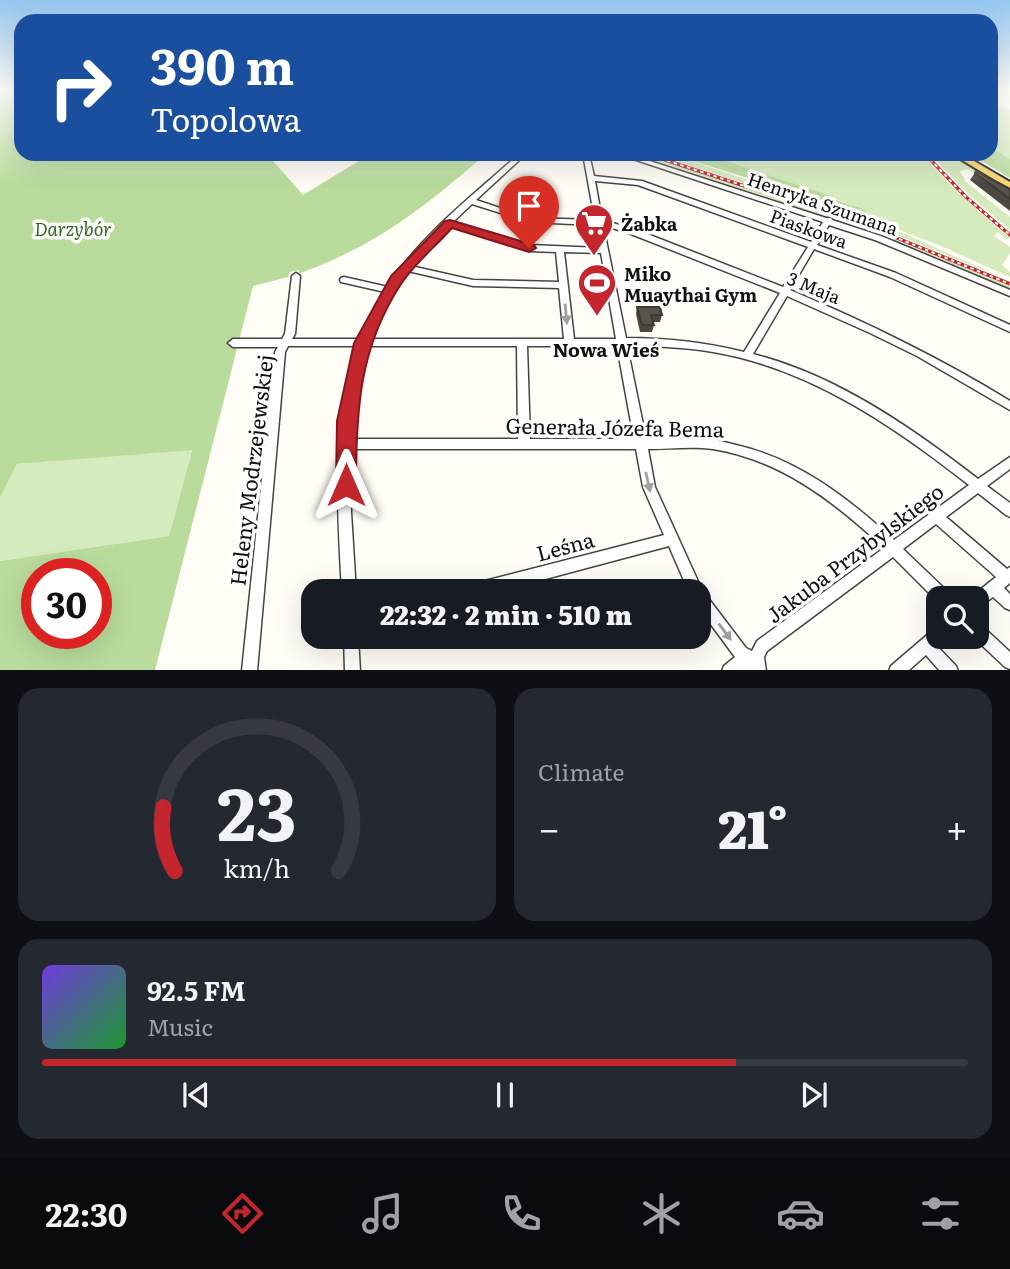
<!DOCTYPE html>
<meta charset="utf-8">
<style>
body{margin:0;font-family:Literata,serif;background:#242831;color:#f1f3f6;height:100vh;display:flex;flex-direction:column;font-size:26px;white-space:nowrap}
*{box-sizing:border-box;margin:0}
p{font-size:23px;color:#9ea1a6}
.icon{flex:none;width:38px;height:38px;fill:none;stroke:currentColor;stroke-width:2;stroke-linecap:round;stroke-linejoin:round}
.map{position:relative;height:670px;overflow:hidden}
.details{display:flex;flex-direction:column;gap:18px;padding:18px;background:#0d0f14;flex:1}
.details>*{flex:none}
.banner{position:absolute;left:14px;top:14px;width:984px;height:147px;border-radius:21px;box-shadow:0 7px 28px #0002;background:#1a4fa0;color:#fff;overflow:hidden}
.fabs{position:absolute;left:926px;top:586px;display:grid;gap:14px}
.fabs a{display:grid;place-items:center;width:63px;height:63px;border-radius:14px;background:#171b24;box-shadow:0 7px 28px #0002;font-size:35px}
.speed{position:absolute;left:21px;top:558px;display:flex;gap:14px;font-size:35px;font-weight:700;text-align:center}
.speed>*{display:grid;place-content:center;width:91px;height:91px;border-radius:50%;background:#171b24;box-shadow:0 7px 28px #0002;line-height:1}
.speed .limit{border:10px solid #d22;background:#fff;color:#111}
.pin{position:absolute;display:grid;place-items:center;width:60px;height:60px;color:#fff;margin:-72px -30px;border-radius:50% 50% 50% 0;rotate:-45deg;box-shadow:0 0 7px #0007}
.pin .icon{rotate:45deg}
.me{position:absolute;width:77px;margin:-38px;rotate:0deg;stroke-linejoin:round;filter:drop-shadow(0 0 5px #0008)}
.turn{display:flex;align-items:center;gap:24px;height:147px;padding:0 21px;font-size:32px}
.turn .icon{width:91px;height:91px;stroke-width:2.5}
.turn b{display:block;font-size:49px;line-height:60px}
.big{font-size:52px;font-weight:800;line-height:1.1}
.details .widget{flex:1;display:flex;flex-direction:column;justify-content:center;gap:10px;min-width:0;padding:0 24px;border-radius:21px;background:#242831}
.details .dial{align-items:center;gap:0}
.dial svg{height:182px;overflow:visible;fill:none;stroke:#363941;stroke-width:7;stroke-linecap:round;text-anchor:middle}
.dial text{fill:#f1f3f6;stroke:none}
.song{display:flex;align-items:center;gap:21px}
.cover{width:84px;height:84px;border-radius:10px;background:linear-gradient(135deg,hsl(260 70% 55%),hsl(130 70% 35%))}
.played{height:7px;border-radius:4px;background:linear-gradient(90deg,#c4262e 75%,#363941 75%)}
.keys{display:flex;justify-content:space-around;direction:ltr}
.heat{display:flex;justify-content:space-between;align-items:center;font-size:38px;direction:ltr}
.details .tiles{flex:1;display:grid;gap:18px;grid-template-columns:1fr 1fr}
.widget:last-child{grid-column:span 2}
.trip{position:absolute;left:301px;top:579px;width:410px;height:70px;border-radius:21px;background:#171b24;box-shadow:0 7px 28px #0002;font-weight:800;line-height:70px;text-align:center}
.tabs{display:flex;height:112px;justify-content:space-around;align-items:center;background:#090b0e;color:#9ea1a6}
.tabs .icon{width:49px;height:49px}
.tabs .current{color:#c4262e}
.tabs b{font-size:32px;color:#f1f3f6}
.map>svg:first-child{display:block}
</style>
<div class="map">
<svg width="1010" height="671" viewBox="0 0 1010 671">
<rect width="100%" height="100%" fill="#fffdf5"/>
<path fill="#d5ebbd" d="M991 103 1010 110V159L991 147Z
M625 154H644L877 231 1010 285V291L882 238Z
M655 154H670L896 230 1006 279 880 228Z
M704 154H922L957 192 1010 238 1006 239 998 232 994 236 1010 247V253L1002 265 1010 272V277L941 246 866 217 870 216 864 209Z
M930 154H952L1010 189V192L967 169 960 171 966 182 1010 217V230L965 191Z
M192 449 169 536 0 561V498L17 464Z"/>
<path fill="#b9dc9c" fill-rule="evenodd" d="M0 90H21V154H267L303 195 370 154H486C423 208 378 245 298 274L299 270 290 272 288 277 253 286 155 670H0V561L169 536 192 450 17 464 0 498ZM37 574H96V634H37Z
M991 147 1010 159V178L970 154H990Z
M689 154H704L834 197 833 199 864 209 871 216 706 165 690 160Z"/>
<g fill="none" stroke-linecap="round" stroke-linejoin="round">
<g stroke="#444" stroke-width="3">
<path id="minor" d="M519 154H526L476 200 530 218 595 220 583 154H589L594 176 642 181 811 242 823 222 618 154H628L826 218H831L832 220 881 236 1010 290V296L875 240 829 225 817 245 896 273 1010 325V332L890 277 814 249 790 290C866 322 940 358 1010 401V410L917 356 870 333 787 296 753 354C836 375 911 427 978 479L1010 457V469L987 486 1010 503V517L1006 515 978 493 946 517 1007 569 1010 567V583L1004 588 1010 594V610L1005 608 993 597 976 609V598H970L971 597 996 577 936 524 903 549 949 593 951 598H938V602L893 557 767 651 764 657 766 671H722L724 666 735 657 698 607V592H689L669 546 497 592H462L464 587 469 585 664 535 643 487 636 449H351V512L356 592H342C338 516 330 417 358 346H288L285 352 257 671H242L275 352 278 347H233L228 343 233 339H282L285 334 292 276 296 273 300 276 295 334 292 339H361L370 317 385 292 341 282 340 280 341 278 344 277 388 287C418 237 476 193 519 154ZM595 181 638 185 808 247 783 287 637 230 602 220ZM472 204 529 222 595 225 600 248 530 245 453 222ZM449 225 529 251 556 252 559 282 473 280 411 266ZM603 225 631 234 780 293 744 352C704 342 666 338 626 338ZM564 252 601 253 616 339H574ZM408 271 473 286 559 288 564 339H371C380 315 392 292 408 271ZM368 346H517L518 439H351L356 392ZM527 346H617L634 439H530ZM627 346C656 346 684 347 713 352 809 368 894 426 969 485L894 540C848 498 798 459 736 445 727 443 718 440 710 439 689 437 667 439 646 439ZM648 449C669 449 692 446 713 449 781 460 835 502 884 548L757 641 752 651 746 648 702 590 655 487Z
M976 623 981 625 1010 652V669L1005 667 973 637H976Z
M938 628V637H944L937 646 956 666 958 671H940L926 655 908 671H889L891 666 933 630Z
M344 637H358L360 671H345Z"/>
</g>
<g stroke="#222" stroke-width="4">
<path id="major" d="M952 154H962L1010 182V189Z"/>
</g>
<use href="#minor" fill="#fff" fill-rule="evenodd"/>
<use href="#major" fill="#f9d66b" fill-rule="evenodd"/>
<g stroke="#c4262e" stroke-width="3.5">
<path id="rail" d="M647 154 870 227 1010 284
M925 154 966 197 1010 235"/>
</g>
<use href="#rail" stroke="#fff" stroke-width="2" stroke-dasharray="3.5" stroke-linecap="butt"/>
</g>
<path fill="#4d4742" d="M976 171 1010 189V211L970 180Z
M637 307 662 315 660 322H653L654 325 652 332H640L636 314Z"/>
<path fill="#5a524d" stroke="#3f3936" stroke-width="2" d="M976 171 1010 189V199L975 173Z
M637 307H660L662 315H651L654 325H642Z"/>
<defs><path id="oneway-solid" d="M-6-.8H1V-3.2L6.5 0L1 3.2V.8H-6Z" transform="scale(1.75)"/></defs>
<g fill="#a0a0a0">
<use href="#oneway-solid" transform="translate(566 314) rotate(85)"/>
<use href="#oneway-solid" transform="translate(648 482) rotate(77)"/>
<use href="#oneway-solid" transform="translate(725 632) rotate(53)"/>
</g>
<linearGradient id="sky" x2="0" y2="1"><stop stop-color="#95c6ee"/><stop offset="0.49" stop-color="#fffefa"/><stop offset="1" stop-color="#fffefa" stop-opacity="0"/></linearGradient>
<rect width="1010" height="184" fill="url(#sky)"/>
<path fill="#c4262e" stroke="#7f191e" stroke-width="2" d="M450 220 534 245 536 248 529 252 452 228C436 246 414 264 401 284 359 348 356 411 356 485L353 491 346 494 339 491 336 485 337 421 354 343 391 276 445 221Z"/>
<defs>
<g id="supermarket-pin" transform="scale(2.0125)"><path d="M0 17L-7.5 6A9.5 9.5 0 1 1 7.5 6Z" fill="#c4262e" stroke="#fff"/><path d="M-6-5.5h2.5l.6 2H6L4.5 2H-2.5L-4.4-4H-6ZM-1.5 3.2a1.3 1.3 0 1 0 .1 0ZM3 3.2a1.3 1.3 0 1 0 .1 0Z" fill="#fff"/></g>
<g id="stadium-pin" transform="scale(2.0125)"><path d="M0 17L-7.5 6A9.5 9.5 0 1 1 7.5 6Z" fill="#c4262e" stroke="#fff"/><path d="M0-5a6.5 5 0 1 0 0 10a6.5 5 0 1 0 0-10ZM-3.5-1.8h7v3.6h-7Z" fill="#fff"/></g>
</defs>
<g fill-rule="evenodd">
<use href="#supermarket-pin" x="594" y="223"/>
<use href="#stadium-pin" x="597" y="283"/>
</g>
<g text-anchor="middle" dominant-baseline="central" stroke-width="7" stroke-linejoin="round" paint-order="stroke">
<g font-size="18" fill="#111" stroke="#fff">
<text transform="translate(823 203) rotate(19)">Henryka Szumana</text>
<text transform="translate(809 228) rotate(20)">Piaskowa</text>
<text transform="translate(814 287) rotate(22)">3 Maja</text>
</g>
<g font-size="18" font-weight="bold" fill="#111" stroke="#fff" text-anchor="start">
<text x="621" y="223">Żabka</text>
<text x="624" y="273">Miko<tspan x="624" dy="21">Muaythai Gym</tspan></text>
</g>
<g font-size="18" font-style="italic" fill="#2f6b1f" stroke="#fff">
<text x="73" y="228">Darzybór</text>
</g>
<g font-size="19" font-weight="bold" fill="#111" stroke="#fff">
<text x="606" y="349">Nowa Wieś</text>
</g>
<g font-size="21" fill="#111" stroke="#fff">
<text transform="translate(615 426) rotate(1)">Generała Józefa Bema</text>
<text transform="translate(250 470) rotate(-83)">Heleny Modrzejewskiej</text>
<text transform="translate(565 545) rotate(-15)">Leśna</text>
<text transform="translate(854 552) rotate(-37)">Jakuba Przybylskiego</text>
</g>
</g>
</svg>
<div class="fabs">
<a><svg class="icon" aria-label="search" viewBox="0 0 24 24"><circle cx="10" cy="10" r="6"/><path d="M15 15l6 6"/></svg></a>
</div>
<div class="speed"><div class="limit">30</div></div>
<div class="pin" style="left:529px;top:248px;background:#d93025"><svg class="icon" aria-label="arrive" viewBox="0 0 24 24"><path d="M6 21V4h12l-3 4 3 4H6"/></svg></div>
<svg class="me" style="left:346px;top:485px" viewBox="-20 -20 40 40"><path d="M0-17L14 15 0 8-14 15z" fill="#c4262e" stroke="#fff" stroke-width="4"/></svg>
<div class="trip">22:32 · 2 min · 510 m</div>
<div class="banner">
<div class="turn"><svg class="icon" aria-label="right" viewBox="0 0 24 24"><path d="M7 20v-9h11M14 6l5 5-5 5"/></svg><div><b>390 m</b>Topolowa</div></div>
</div>
</div>
<section class="details">
<div class="tiles">
<div class="widget dial"><svg viewBox="0 0 100 80">
<path d="M14 69A42 42 0 1 1 86 69"/>
<path d="M14 69A42 42 0 0 1 9 41" stroke="#c4262e"/>
<text x="50" y="56" font-size="32" font-weight="700">23</text>
<text x="50" y="72" font-size="11">km/h</text>
</svg></div>
<div class="widget"><p>Climate</p>
<div class="heat"><a>−</a><b class="big">21°</b><a>+</a></div>
</div>
<div class="widget">
<div class="song"><i class="cover"></i><div><b>92.5 FM</b><p>Music</p></div></div>
<div class="played"></div>
<div class="keys"><svg class="icon" aria-label="previous" viewBox="0 0 24 24"><path d="M18 5L8 12l10 7zM5 5v14"/></svg><svg class="icon" aria-label="pause" viewBox="0 0 24 24"><path d="M8 5v14M16 5v14"/></svg><svg class="icon" aria-label="next" viewBox="0 0 24 24"><path d="M6 5l10 7-10 7zM19 5v14"/></svg></div>
</div>
</div>
</section>
<nav class="tabs">
<b>22:30</b>
<svg class="icon current" aria-label="directions" viewBox="0 0 24 24"><path d="M12 3l9 9-9 9-9-9zM9 14v-3h6M13 9l2 2-2 2"/></svg>
<svg class="icon" aria-label="music" viewBox="0 0 24 24"><path d="M9 18V5l10-2v13"/><circle cx="6" cy="18" r="3"/><circle cx="16" cy="16" r="3"/></svg>
<svg class="icon" aria-label="phone" viewBox="0 0 24 24"><path d="M5 4h4l2 5-3 2q2 4 5 5l2-3 5 2v4C11 20 4 13 5 4z"/></svg>
<svg class="icon" aria-label="climate" viewBox="0 0 24 24"><path d="M12 3v18M4 7l16 10M4 17L20 7"/></svg>
<svg class="icon" aria-label="car" viewBox="0 0 24 24"><path d="M5 17H2v-5l4-1 3-4h7l3 4 3 1v5h-3M9 17h6M6 11h13"/><circle cx="7" cy="17" r="2"/><circle cx="17" cy="17" r="2"/></svg>
<svg class="icon" aria-label="filters" viewBox="0 0 24 24"><path d="M4 7h16M4 17h16"/><circle cx="9" cy="7" r="2"/><circle cx="15" cy="17" r="2"/></svg>
</nav>
